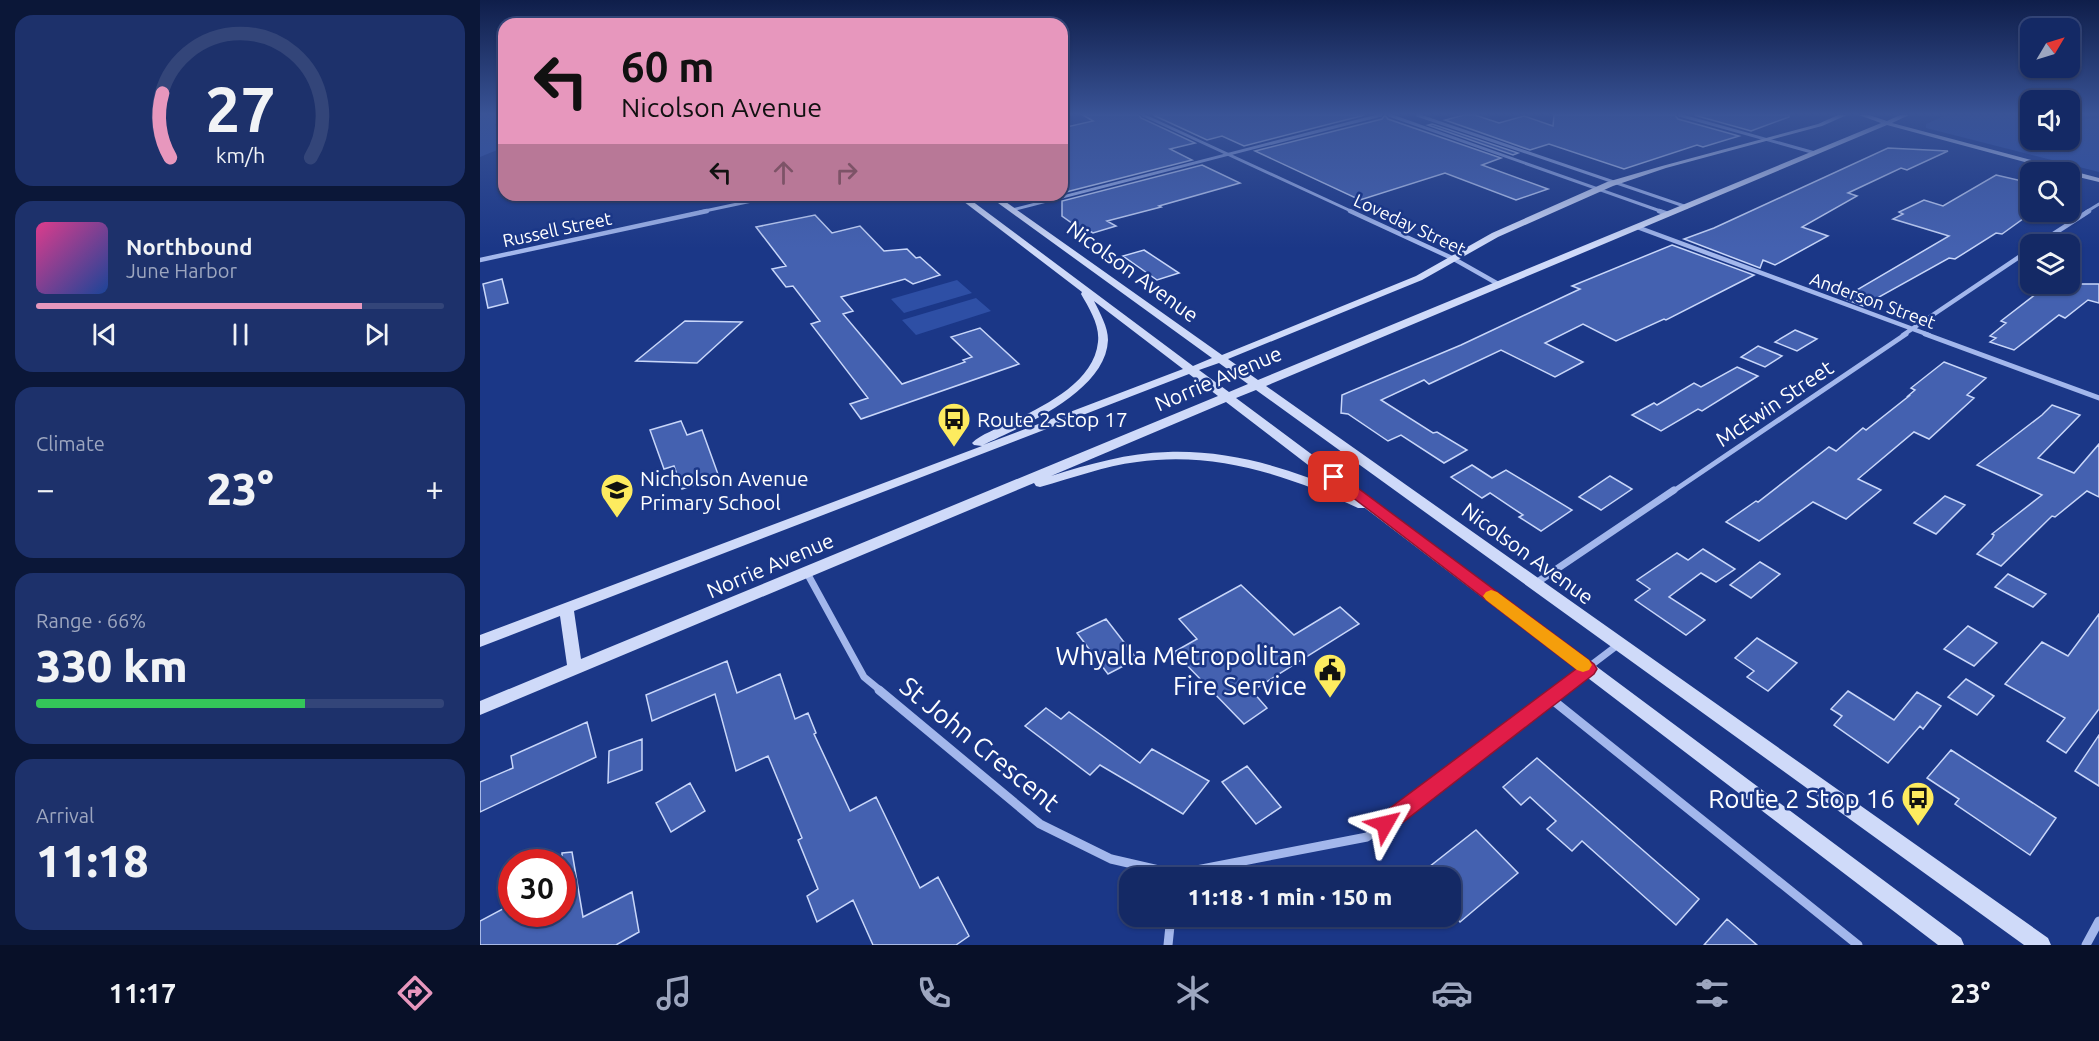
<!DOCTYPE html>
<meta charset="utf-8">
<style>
body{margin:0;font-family:Ubuntu,sans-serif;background:#1d316b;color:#f1f3f6;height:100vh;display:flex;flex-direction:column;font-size:22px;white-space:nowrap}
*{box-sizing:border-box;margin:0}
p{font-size:20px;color:#9da6bf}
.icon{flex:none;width:33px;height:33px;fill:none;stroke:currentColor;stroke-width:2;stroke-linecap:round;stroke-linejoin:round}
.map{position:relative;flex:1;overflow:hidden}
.sheet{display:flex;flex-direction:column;gap:15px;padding:15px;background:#0b1738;width:480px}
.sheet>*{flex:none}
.hud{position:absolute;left:18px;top:18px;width:570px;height:183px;border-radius:18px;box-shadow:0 2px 4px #0004,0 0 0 2px #334579;background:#e797bd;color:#111;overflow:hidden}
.needle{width:39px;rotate:52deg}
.tools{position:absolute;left:1540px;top:18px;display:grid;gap:12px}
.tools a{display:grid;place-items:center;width:60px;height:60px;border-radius:12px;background:#142965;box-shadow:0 2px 4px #0004,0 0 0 2px #334579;font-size:30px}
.speed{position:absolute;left:18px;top:849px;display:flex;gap:12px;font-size:30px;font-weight:700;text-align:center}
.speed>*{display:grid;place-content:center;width:78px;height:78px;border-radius:50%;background:#142965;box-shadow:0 2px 4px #0004,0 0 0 2px #334579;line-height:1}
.speed .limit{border:9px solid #d22;background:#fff;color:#111}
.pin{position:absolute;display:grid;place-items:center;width:51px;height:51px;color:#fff;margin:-26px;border-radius:12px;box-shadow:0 3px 9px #0006}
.me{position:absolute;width:66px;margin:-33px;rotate:53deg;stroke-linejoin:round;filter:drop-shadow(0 0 4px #0008)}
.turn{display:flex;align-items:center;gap:21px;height:126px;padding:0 24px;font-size:27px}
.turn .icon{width:78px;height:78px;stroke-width:2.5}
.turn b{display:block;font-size:42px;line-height:51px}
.lanes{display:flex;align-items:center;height:57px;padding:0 24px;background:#0003;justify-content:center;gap:30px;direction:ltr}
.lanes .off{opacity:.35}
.big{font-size:45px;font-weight:800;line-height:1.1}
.sheet .tile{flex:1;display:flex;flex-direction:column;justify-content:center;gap:9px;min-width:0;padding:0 21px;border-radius:18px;background:#1d316b}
.sheet .dial{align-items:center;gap:0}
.dial svg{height:156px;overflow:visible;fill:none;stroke:#334579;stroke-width:7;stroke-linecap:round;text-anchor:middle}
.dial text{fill:#f1f3f6;stroke:none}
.song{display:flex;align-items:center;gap:18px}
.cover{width:72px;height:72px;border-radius:9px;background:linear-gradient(135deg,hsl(330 70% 55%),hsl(220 70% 35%))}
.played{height:6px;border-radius:3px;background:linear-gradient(90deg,#e797bd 80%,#334579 80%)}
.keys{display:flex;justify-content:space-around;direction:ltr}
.heat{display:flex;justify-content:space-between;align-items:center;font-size:33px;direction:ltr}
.charge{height:9px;border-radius:4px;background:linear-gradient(90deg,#34c759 66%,#334579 0)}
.trip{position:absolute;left:639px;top:867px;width:342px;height:60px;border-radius:18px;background:#142965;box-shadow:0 2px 4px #0004,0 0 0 2px #334579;font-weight:800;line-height:60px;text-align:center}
.tabs{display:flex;height:96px;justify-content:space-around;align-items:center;background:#081028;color:#9da6bf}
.tabs .icon{width:42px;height:42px}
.tabs .selected{color:#e797bd}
.tabs b{font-size:27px;color:#f1f3f6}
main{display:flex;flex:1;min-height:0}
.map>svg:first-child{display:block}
</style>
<main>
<section class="sheet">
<div class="tile dial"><svg viewBox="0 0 100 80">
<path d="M14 69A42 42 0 1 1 86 69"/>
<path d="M14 69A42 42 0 0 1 10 36" stroke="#e797bd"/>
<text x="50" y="56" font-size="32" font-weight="700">27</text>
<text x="50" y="72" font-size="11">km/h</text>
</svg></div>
<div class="tile">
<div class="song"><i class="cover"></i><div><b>Northbound</b><p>June Harbor</p></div></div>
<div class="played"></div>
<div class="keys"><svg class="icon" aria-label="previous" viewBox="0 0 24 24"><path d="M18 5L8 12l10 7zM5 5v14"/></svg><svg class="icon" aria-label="pause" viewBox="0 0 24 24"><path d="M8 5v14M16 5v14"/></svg><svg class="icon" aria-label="next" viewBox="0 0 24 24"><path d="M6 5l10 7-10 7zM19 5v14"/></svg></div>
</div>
<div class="tile"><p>Climate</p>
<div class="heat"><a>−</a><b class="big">23°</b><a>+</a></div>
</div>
<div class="tile"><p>Range · 66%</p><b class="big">330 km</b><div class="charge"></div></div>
<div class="tile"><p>Arrival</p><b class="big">11:18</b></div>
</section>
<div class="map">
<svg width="1619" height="945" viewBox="0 0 1619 945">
<rect width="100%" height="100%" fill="#1b3787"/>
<path fill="#2e4fa5" d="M0 115H24V122L15 124 22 148 0 157Z
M1466 115H1551V140H1590V121C1600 123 1609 116 1619 119V172L1446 128V124Z
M477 280 492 293 424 313 411 299Z
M496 298 511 311 436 335 422 320Z"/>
<path fill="#4461b0" stroke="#c8d6f9" stroke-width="1.5" d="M603 115H659L661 118 715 143 690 149 712 160 582 193V128L613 121Z
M673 115H885L764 146 742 136 727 140Z
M905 115 908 119 1021 158 1002 165 1068 189 1036 200 965 173 880 200 775 151 902 119Z
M984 115H995L1019 123 1044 116 1073 126 1074 115H1195L1198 119 1259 136 1223 147 1217 145 1144 169 1069 144 1050 150 965 120Z
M1214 115H1309V117L1271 131Z
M952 124 1038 153 1033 155 948 125Z
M1408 148 1468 151 1427 170 1421 168 1368 193 1377 196 1322 227 1348 236 1295 265 1283 260 1280 268 1204 239 1234 228Z
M722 165 760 183 679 206 681 207 627 221 636 226 613 233 608 230 603 231 582 216V201Z
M1516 175 1551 183V213L1522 234 1516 233 1475 259 1469 258 1383 306 1363 298 1469 236 1413 219 1423 214 1419 212 1444 200 1463 206Z
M335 215 352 233 380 226 404 251 427 249 436 258 440 257 460 275 433 284 425 279 361 297 373 311 363 314 422 384 485 362 483 360 492 357 471 337 500 328 539 364 381 419 370 404 388 398 331 324 340 321 313 286 306 287 292 269 306 266 276 227Z
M1192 245 1274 275 1186 320 1184 319 1136 341 1103 324 1065 343 1103 362 1075 377 1021 350 949 384 944 380 901 400 953 433 957 432 987 450 964 463 921 435 908 441 868 414 861 413 862 395 981 345 1100 289 1092 286Z
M664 250 699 273 677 280 643 256Z
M22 279 28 303 8 308 3 284Z
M1569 284H1619V303L1608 300 1585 318 1579 315 1534 350 1510 342 1516 338 1510 336 1526 323 1521 321Z
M205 321 262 322 217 363 156 361Z
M1315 330 1337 339 1317 351 1295 342Z
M1278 346 1302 356 1285 367 1261 357Z
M1464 362 1506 378 1487 395 1494 398 1449 439 1434 432 1378 479 1401 490 1366 519 1333 502 1279 541 1246 522 1276 501 1278 502 1349 447 1356 451 1383 428 1386 430 1429 396H1428L1435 390 1431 388Z
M1257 367 1278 376 1222 411 1218 409 1181 431 1152 415 1174 403 1177 405 1214 383 1221 387Z
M1572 405 1600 415 1558 458 1594 473 1619 444V497L1607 491 1575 517 1572 516 1521 566 1497 554 1512 539 1514 535 1512 534 1562 495 1497 465 1562 415Z
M201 421 207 435 222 430 239 477 202 489 194 466 184 469 170 430Z
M992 465 1012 478 1026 470 1092 510 1061 531 1039 517 1043 515 1010 493 1002 498 971 477Z
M1130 476 1152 489 1121 510 1099 497Z
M1465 496 1485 505 1456 534 1434 523Z
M1223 549 1255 569 1236 582 1221 573 1189 597 1225 620 1206 635 1155 600 1170 589 1157 580 1197 553 1208 560Z
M1280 562 1300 574 1271 598 1250 585Z
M1528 574 1566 594 1553 607 1515 587Z
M761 585 814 635 860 607 879 624 772 691 787 708 764 724 694 652 717 639 699 619Z
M1619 614V709L1586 753 1567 741 1585 718 1525 684 1562 642 1588 656Z
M626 619 657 659 628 674 597 633Z
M1488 626 1517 643 1494 666 1464 649Z
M1277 638 1317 663 1288 691 1267 677 1274 671 1255 658Z
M247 661 257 693 300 674 315 719 328 713 336 733 334 734 370 811 396 797 440 888 458 877 489 936 476 945H393L373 900 337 922 327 896 338 889 318 840 322 838 288 756 256 771 235 694 172 721 166 695Z
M1486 679 1514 696 1497 715 1468 697Z
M1368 691 1414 720 1437 692 1461 706 1443 729 1440 726 1408 763 1354 725 1362 716 1351 709Z
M566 708 581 719 589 712 660 763 672 749 729 781 703 814 620 765 610 775 545 726Z
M107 722 116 757 0 812V782L33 768 31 756Z
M1619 735V786L1595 771Z
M162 739V770L128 783 129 751Z
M1471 750 1576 818 1550 855 1475 804 1479 799 1447 778Z
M1057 758 1219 899 1196 925 1102 841 1092 851 1067 829 1076 821 1050 797 1041 805 1023 787Z
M767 766 801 807 776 824 742 782Z
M210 783 225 811 191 832 176 803Z
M996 830 1038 873 980 922 970 911V878H935Z
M92 852 103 917 152 892 159 932 136 945H0V921L32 904V914H82V853Z
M1247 919 1277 945H1224Z"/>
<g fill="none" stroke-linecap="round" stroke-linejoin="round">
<path stroke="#a3b7ec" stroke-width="3" d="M663 115 873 212
M909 115 1183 212
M937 115 1207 207
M1199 115 1335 153
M532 210 901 115
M220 212 300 195
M1606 212 1619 204"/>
<path stroke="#a3b7ec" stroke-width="4.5" d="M870 211 974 259 1020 285
M1179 211 1188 214
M1157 227 1449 335
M1558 244 1609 211
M0 260 227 211
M1423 335 1551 249"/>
<path stroke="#a3b7ec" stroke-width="5" d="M1445 334 1619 398
M1192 492 1426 334"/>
<path stroke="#a3b7ec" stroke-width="7" d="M327 573 384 677 401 691
M1056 583 1194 490
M1077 691 1139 644"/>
<path stroke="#a3b7ec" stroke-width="9" d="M399 690 560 824 631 859 696 874 887 837 1079 690
M1070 698 1378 945
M688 945 691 916
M1606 945 1619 921"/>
<path fill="#cfdaf9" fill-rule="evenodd" d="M1358 115H1367L1342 126 1186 168 1133 186 1018 237 942 280 748 359 778 380 1401 123 1379 115H1389L1407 121 1420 115H1429L1412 123 1619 178V182L1590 175V172H1582L1407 125 786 386 1568 938 1571 945H1544L776 390 756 398 1481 938 1484 945H1458L885 508H878C808 475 735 451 657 462 624 466 593 478 560 487L556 486 554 483 0 715V701L87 665 80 616 0 647V635L502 446 494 445 492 443C501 434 517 429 529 423 562 407 614 383 618 342 620 325 609 308 601 294L602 292 475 195H484L713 366 732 358 507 195H516L742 355 936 276 1012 233 1127 182 1182 166 1338 124ZM614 301 703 369 503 445C542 426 626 392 628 340 628 327 620 313 614 301ZM739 363 768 384 749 392 719 370ZM709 374 738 396 101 659 94 611ZM746 402 862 491C807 467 748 450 688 452 648 453 609 464 571 476Z"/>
</g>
<linearGradient id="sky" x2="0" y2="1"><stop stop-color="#0f1e4a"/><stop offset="0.46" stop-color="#395396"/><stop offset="1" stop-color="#395396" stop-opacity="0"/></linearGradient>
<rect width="1619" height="248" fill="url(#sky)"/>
<path fill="#e11d48" stroke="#92132f" stroke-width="1.5" d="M854 473 859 474 1114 664 1117 669 1114 674 913 830 905 833 898 830 895 824 898 817 1096 669 850 480 848 477 850 474Z"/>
<path fill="#f59e0b" d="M1011 590 1017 592 1109 660 1112 665 1109 670 1103 672 1097 670 1006 600 1003 596 1006 592Z"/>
<defs>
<g id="bus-pin" transform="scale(1.725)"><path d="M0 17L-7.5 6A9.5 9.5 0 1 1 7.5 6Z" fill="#fdeb5f" stroke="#1b3787"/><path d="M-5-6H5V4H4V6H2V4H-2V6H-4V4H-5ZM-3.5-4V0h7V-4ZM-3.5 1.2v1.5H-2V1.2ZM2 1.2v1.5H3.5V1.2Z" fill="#111"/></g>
<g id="school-pin" transform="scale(1.725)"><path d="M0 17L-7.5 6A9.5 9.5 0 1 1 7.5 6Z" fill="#fdeb5f" stroke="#1b3787"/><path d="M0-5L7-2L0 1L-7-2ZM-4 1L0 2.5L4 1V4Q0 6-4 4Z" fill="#111"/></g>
<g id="civic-pin" transform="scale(1.725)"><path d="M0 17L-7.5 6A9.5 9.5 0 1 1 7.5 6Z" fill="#fdeb5f" stroke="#1b3787"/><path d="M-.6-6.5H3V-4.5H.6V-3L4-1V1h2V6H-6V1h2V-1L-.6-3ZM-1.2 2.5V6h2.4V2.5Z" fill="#111"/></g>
</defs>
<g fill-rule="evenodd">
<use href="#bus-pin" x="474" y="419"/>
<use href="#school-pin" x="137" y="490"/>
<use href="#civic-pin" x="850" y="670"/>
<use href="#bus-pin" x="1438" y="798"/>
</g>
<g text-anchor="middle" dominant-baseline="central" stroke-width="5" stroke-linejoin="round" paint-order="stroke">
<g font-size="18" fill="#fff" stroke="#1b3787">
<text transform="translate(930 224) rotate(25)">Loveday Street</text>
<text transform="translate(77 229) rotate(-12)">Russell Street</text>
<text transform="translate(1393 300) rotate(20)">Anderson Street</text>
</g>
<g font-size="21" fill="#fff" stroke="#1b3787">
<text transform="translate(653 271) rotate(36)">Nicolson Avenue</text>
<text transform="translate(738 378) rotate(-23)">Norrie Avenue</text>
<text transform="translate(1294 403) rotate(-34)">McEwin Street</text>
<text transform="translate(1048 553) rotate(36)">Nicolson Avenue</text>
<text transform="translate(290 565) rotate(-23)">Norrie Avenue</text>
</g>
<g font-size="21" fill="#fff" stroke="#1b3787" text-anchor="start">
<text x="497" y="419">Route 2 Stop 17</text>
<text x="160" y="478">Nicholson Avenue<tspan x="160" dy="24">Primary School</tspan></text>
</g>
<g font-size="26" fill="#fff" stroke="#1b3787" text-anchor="end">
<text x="827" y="655">Whyalla Metropolitan<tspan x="827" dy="30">Fire Service</tspan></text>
<text x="1415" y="798">Route 2 Stop 16</text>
</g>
<g font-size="26" fill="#fff" stroke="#1b3787">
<text transform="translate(500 744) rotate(39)">St John Crescent</text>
</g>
</g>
</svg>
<div class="tools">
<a><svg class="needle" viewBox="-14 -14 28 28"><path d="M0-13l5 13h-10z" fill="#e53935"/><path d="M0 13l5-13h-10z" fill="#9da6bf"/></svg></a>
<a><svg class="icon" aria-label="sound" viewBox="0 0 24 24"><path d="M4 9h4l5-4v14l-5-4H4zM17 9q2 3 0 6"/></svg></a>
<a><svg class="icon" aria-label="search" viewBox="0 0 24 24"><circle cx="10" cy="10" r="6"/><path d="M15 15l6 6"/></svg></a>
<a><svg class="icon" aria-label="layers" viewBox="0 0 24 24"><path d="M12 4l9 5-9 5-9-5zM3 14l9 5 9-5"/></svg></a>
</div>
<div class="speed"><div class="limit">30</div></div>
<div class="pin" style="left:854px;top:477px;background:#d93025"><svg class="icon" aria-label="arrive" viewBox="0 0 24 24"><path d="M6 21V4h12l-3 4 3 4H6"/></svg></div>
<svg class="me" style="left:905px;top:824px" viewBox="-20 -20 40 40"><path d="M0-17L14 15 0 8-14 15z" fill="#e11d48" stroke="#fff" stroke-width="4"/></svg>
<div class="trip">11:18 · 1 min · 150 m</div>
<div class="hud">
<div class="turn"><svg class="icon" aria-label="left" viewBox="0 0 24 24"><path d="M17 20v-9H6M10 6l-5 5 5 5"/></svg><div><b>60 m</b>Nicolson Avenue</div></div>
<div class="lanes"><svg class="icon" aria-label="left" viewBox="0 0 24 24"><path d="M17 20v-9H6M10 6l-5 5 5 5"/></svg><svg class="icon off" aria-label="ahead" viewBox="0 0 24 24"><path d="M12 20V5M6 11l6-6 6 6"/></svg><svg class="icon off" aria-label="right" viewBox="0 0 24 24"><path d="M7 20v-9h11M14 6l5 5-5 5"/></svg></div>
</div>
</div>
</main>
<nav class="tabs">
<b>11:17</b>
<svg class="icon selected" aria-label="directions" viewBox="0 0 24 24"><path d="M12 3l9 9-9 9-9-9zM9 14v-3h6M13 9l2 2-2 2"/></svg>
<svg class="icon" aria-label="music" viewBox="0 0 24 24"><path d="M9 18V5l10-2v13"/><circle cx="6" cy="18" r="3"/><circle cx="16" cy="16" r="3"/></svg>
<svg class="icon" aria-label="phone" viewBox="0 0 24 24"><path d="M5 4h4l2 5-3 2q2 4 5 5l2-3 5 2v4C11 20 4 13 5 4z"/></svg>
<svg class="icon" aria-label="climate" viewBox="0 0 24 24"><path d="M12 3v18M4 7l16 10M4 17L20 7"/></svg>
<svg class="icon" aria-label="car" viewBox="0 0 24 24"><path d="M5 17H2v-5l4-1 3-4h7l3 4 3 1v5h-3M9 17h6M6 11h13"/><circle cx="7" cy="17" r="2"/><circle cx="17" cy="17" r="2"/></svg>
<svg class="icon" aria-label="filters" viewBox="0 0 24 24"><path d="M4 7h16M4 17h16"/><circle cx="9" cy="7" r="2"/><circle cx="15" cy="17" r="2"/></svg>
<b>23°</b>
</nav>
